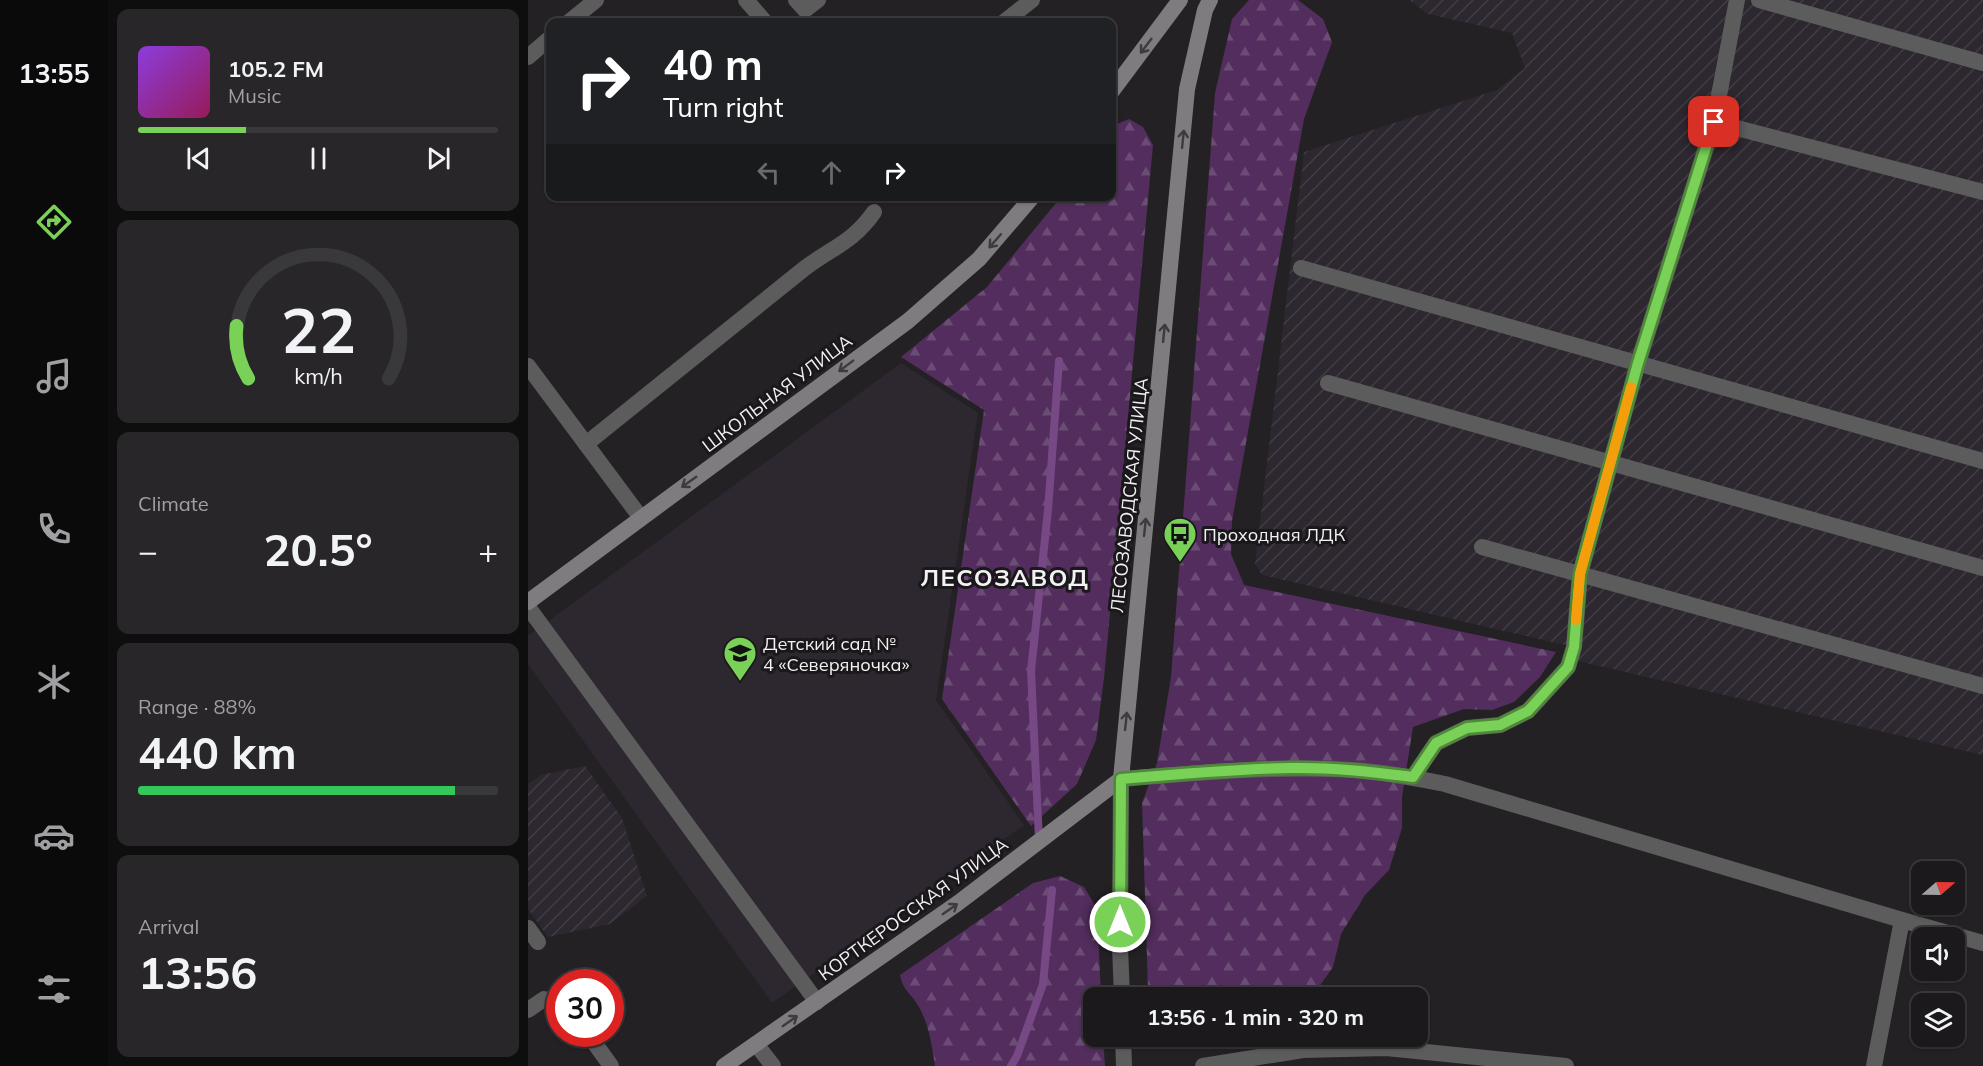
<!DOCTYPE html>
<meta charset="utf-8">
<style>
body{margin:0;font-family:Mulish,sans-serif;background:#282628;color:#f1f3f6;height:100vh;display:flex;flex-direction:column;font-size:22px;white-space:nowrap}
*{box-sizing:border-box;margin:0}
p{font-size:20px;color:#a0a0a3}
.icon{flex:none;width:33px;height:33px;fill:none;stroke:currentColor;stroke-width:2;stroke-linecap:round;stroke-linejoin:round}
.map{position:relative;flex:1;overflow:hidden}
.sheet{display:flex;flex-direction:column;gap:9px;padding:9px;background:#0f0e0f;width:420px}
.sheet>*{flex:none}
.guide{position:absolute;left:18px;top:18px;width:570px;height:183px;border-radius:12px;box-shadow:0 2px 4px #0004,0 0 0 2px #39383a;background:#202124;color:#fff;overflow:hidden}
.needle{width:39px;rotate:70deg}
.buttons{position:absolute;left:1383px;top:861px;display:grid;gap:12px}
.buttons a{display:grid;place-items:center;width:54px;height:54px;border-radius:12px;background:#1b191b;box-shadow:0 2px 4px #0004,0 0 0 2px #39383a;font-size:30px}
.speed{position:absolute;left:18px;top:969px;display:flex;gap:12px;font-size:30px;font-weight:700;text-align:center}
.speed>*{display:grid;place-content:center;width:78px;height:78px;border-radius:50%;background:#1b191b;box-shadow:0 2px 4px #0004,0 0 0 2px #39383a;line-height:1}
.speed .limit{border:9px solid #d22;background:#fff;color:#111}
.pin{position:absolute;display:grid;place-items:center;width:51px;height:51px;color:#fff;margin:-26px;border-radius:12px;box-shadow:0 3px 9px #0006}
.me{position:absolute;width:66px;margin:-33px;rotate:0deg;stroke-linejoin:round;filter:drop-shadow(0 0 4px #0008)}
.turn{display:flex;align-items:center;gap:21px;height:126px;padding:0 18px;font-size:27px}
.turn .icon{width:78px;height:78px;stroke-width:2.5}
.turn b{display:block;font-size:42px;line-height:51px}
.lanes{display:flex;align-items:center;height:57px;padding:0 18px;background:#0003;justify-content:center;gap:30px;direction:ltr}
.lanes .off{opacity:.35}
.big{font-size:45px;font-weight:700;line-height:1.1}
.sheet .card{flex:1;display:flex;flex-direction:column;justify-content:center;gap:9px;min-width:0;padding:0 21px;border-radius:12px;background:#282628}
.sheet .dial{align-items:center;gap:0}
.dial svg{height:156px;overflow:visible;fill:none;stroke:#39383a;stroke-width:7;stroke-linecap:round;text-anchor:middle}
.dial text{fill:#f1f3f6;stroke:none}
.song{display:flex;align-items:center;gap:18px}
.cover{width:72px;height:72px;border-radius:9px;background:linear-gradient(135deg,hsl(270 70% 55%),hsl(330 70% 35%))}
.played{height:6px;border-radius:3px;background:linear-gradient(90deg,#79d158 30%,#39383a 30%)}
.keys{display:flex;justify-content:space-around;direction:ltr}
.heat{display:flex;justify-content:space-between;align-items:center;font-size:33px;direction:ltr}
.charge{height:9px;border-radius:4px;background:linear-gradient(90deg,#34c759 88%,#39383a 0)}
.trip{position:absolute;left:555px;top:987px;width:345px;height:60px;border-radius:12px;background:#1b191b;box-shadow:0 2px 4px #0004,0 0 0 2px #39383a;font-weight:700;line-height:60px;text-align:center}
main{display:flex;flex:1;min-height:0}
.menu{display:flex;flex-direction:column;width:108px;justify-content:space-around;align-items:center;background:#0b0a0b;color:#a0a0a3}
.menu .icon{width:42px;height:42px}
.menu .selected{color:#79d158}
.menu b{font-size:27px;color:#f1f3f6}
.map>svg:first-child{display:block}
</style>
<main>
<nav class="menu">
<b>13:55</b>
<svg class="icon selected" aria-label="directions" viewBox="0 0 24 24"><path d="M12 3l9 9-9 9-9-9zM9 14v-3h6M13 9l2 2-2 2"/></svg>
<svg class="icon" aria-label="music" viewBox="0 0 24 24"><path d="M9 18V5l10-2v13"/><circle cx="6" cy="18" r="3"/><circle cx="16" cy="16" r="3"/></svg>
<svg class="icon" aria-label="phone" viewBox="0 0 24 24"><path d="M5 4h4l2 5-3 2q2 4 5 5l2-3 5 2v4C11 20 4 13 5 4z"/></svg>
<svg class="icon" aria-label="climate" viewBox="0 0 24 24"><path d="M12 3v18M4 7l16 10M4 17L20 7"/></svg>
<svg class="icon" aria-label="car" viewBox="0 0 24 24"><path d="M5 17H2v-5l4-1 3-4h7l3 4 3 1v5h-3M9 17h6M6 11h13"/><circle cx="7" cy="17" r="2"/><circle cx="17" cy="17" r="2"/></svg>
<svg class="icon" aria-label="filters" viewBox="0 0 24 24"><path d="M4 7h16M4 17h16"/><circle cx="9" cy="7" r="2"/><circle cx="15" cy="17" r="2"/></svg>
</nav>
<section class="sheet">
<div class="card">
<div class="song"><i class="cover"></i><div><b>105.2 FM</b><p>Music</p></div></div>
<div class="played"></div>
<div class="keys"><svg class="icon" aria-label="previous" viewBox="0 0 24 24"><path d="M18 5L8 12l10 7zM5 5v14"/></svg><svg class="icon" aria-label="pause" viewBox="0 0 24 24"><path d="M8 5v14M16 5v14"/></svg><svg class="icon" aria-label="next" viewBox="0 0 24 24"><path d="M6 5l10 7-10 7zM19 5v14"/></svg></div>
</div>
<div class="card dial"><svg viewBox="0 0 100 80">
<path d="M14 69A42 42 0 1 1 86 69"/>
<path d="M14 69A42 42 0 0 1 8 42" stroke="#79d158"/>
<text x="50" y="56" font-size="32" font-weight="700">22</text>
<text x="50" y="72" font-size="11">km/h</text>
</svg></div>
<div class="card"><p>Climate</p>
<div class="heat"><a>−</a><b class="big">20.5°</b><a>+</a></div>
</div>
<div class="card"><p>Range · 88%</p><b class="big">440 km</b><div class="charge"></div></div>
<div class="card"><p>Arrival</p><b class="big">13:56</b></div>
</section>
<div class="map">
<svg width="1455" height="1066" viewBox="0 0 1455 1066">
<defs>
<pattern id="industrial-furrows" width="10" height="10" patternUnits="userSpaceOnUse" patternTransform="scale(1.5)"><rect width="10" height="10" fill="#2d272f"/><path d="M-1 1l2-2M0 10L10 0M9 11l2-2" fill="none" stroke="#423c43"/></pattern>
<pattern id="forest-firs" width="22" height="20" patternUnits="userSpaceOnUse" patternTransform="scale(1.5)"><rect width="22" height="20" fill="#522d5d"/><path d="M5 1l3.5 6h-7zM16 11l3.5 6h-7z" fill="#6b4c75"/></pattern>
</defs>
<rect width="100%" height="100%" fill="#242124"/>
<path fill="#2d272f" d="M373 363 450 413 408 700 496 825 244 1003 0 664V636Z"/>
<path fill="url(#industrial-furrows)" d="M881 0H1455V755L1050 661 1046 647 734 575 727 564 776 152 969 90 997 68 984 33 900 14Z
M57 766 94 818 119 896 82 924 20 937 0 909V784L13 775Z"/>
<path fill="url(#forest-firs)" d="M721 0H770L795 19 804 42 776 119 704 521 703 554 716 585 1028 652 1012 677 986 702 964 710 936 709 885 727 874 797V828L861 870 837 895 813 934 805 967 788 991 740 998H630L620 989 614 803 629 763 643 677 687 93 704 19Z
M601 119 615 127 625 145 576 678 568 740 549 784 503 826 414 699 456 410 373 357 459 287 533 197 584 196V126Z
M532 876 556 887 569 909 573 997 566 998V1036L575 1037 577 1066H407C404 1046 401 1025 391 1007 384 994 375 991 372 975L505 883Z"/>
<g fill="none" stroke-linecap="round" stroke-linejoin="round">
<path stroke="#764984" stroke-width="8" d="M511 840 503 671 520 510 531 361
M483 1066 489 1056 515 984 524 890"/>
<path stroke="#5d5c5d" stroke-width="16" d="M218 0 237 22
M268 0 277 10 290 0
M1231 0 1455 63
M476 22 504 0
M1186 122 1455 192
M773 268 1455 461
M800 383 1455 568
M58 444C129 387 201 329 272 272 300 249 324 244 346 212
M954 547 1455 686
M0 607 289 1002
M885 777 908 743 939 728 972 725 1000 711 1040 667 1046 647 1052 574 1110 363 1186 122 1209 0
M0 928 10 942
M0 1010 16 999 32 1002
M60 1034 83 1066
M228 1044 245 1066
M675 1066 775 1050 858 1048 1038 1066
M1346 1066 1374 920"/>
<path stroke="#5d5c5d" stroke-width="16" d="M41 22 68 0
M0 57 22 38
M594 998 592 946 593 779C670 773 748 765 826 770 856 772 887 778 917 784L1374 920 1455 943
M595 1036 596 1066"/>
<path stroke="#5d5c5d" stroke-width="16" d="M0 366 113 518"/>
<path stroke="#7e7c7f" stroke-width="16" d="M584 91 652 0
M0 602 380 321 451 259 505 196
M196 1066 430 903 593 779 659 89 677 10 682 0"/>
</g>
<defs><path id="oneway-shaft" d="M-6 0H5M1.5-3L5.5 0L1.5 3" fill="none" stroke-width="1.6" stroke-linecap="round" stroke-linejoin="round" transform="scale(1.5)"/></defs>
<g stroke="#3d3b3e">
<use href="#oneway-shaft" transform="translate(618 46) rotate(127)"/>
<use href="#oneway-shaft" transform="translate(655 139) rotate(-84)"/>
<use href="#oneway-shaft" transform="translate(467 241) rotate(131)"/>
<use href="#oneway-shaft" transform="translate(636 333) rotate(-84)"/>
<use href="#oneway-shaft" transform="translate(318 366) rotate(143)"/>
<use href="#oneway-shaft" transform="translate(161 482) rotate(145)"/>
<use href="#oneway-shaft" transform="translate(617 527) rotate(-84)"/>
<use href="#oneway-shaft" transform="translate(598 721) rotate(-84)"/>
<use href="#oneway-shaft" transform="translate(422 909) rotate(-35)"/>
<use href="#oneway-shaft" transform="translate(262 1021) rotate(-35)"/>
</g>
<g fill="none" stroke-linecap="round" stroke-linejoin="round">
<g stroke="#4f8839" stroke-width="15">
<path id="route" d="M592 922 593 779C649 774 705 769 762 768 803 767 844 772 885 777L908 743 939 728 972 725 1000 711 1040 667 1046 647 1052 574 1110 363 1186 122"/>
</g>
<use href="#route" stroke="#79d158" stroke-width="10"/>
<path stroke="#f59e0b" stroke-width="10" d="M1048 620 1052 574 1103 387"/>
</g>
<defs>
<g id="bus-pin" transform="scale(1.725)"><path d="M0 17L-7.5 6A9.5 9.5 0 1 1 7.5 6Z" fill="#79d158" stroke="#1a181b"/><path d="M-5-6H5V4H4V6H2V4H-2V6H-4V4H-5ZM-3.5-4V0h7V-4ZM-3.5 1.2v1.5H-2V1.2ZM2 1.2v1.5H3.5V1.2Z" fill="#111"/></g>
<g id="school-pin" transform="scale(1.725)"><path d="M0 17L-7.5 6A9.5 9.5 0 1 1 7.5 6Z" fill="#79d158" stroke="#1a181b"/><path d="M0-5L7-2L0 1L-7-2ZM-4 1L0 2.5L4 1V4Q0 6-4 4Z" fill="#111"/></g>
</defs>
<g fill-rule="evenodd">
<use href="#bus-pin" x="652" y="534"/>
<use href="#school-pin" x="212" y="653"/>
</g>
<g text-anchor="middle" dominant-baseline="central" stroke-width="6" stroke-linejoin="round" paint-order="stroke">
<g font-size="18" fill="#f3f1f3" stroke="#1a181b">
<text transform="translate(249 393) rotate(-37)">ШКОЛЬНАЯ УЛИЦА</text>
<text transform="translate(601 495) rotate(-84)">ЛЕСОЗАВОДСКАЯ УЛИЦА</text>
<text transform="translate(385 909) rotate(-36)">КОРТКЕРОССКАЯ УЛИЦА</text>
</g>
<g font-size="18" fill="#f3f1f3" stroke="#1a181b" text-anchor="start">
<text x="675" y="534">Проходная ЛДК</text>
<text x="235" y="643">Детский сад №<tspan x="235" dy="21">4 «Северяночка»</tspan></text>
</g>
<g font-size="24" font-weight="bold" letter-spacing="1.5" fill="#f3f1f3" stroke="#1a181b">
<text x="477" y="577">ЛЕСОЗАВОД</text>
</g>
</g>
</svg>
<div class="buttons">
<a><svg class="needle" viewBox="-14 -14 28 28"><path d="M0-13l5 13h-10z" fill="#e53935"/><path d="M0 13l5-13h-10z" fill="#a0a0a3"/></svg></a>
<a><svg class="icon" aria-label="sound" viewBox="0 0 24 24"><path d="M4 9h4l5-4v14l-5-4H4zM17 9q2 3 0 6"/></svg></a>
<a><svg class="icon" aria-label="layers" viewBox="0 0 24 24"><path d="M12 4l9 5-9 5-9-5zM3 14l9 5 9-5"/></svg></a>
</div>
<div class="speed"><div class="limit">30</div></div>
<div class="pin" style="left:1186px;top:122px;background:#d93025"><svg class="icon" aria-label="arrive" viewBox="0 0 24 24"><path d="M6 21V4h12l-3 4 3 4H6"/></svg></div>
<svg class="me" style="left:592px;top:922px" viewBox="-20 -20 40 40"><circle r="17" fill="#79d158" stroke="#fff" stroke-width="3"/><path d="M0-11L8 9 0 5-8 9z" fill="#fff"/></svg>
<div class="trip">13:56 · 1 min · 320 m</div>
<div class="guide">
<div class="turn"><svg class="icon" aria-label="right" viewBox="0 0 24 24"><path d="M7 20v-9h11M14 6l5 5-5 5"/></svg><div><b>40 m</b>Turn right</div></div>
<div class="lanes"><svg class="icon off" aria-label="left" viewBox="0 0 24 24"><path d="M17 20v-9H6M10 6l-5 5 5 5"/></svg><svg class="icon off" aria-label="ahead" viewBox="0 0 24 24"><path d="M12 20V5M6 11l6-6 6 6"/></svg><svg class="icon" aria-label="right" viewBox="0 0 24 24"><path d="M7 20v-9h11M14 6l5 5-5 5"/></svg></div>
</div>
</div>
</main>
